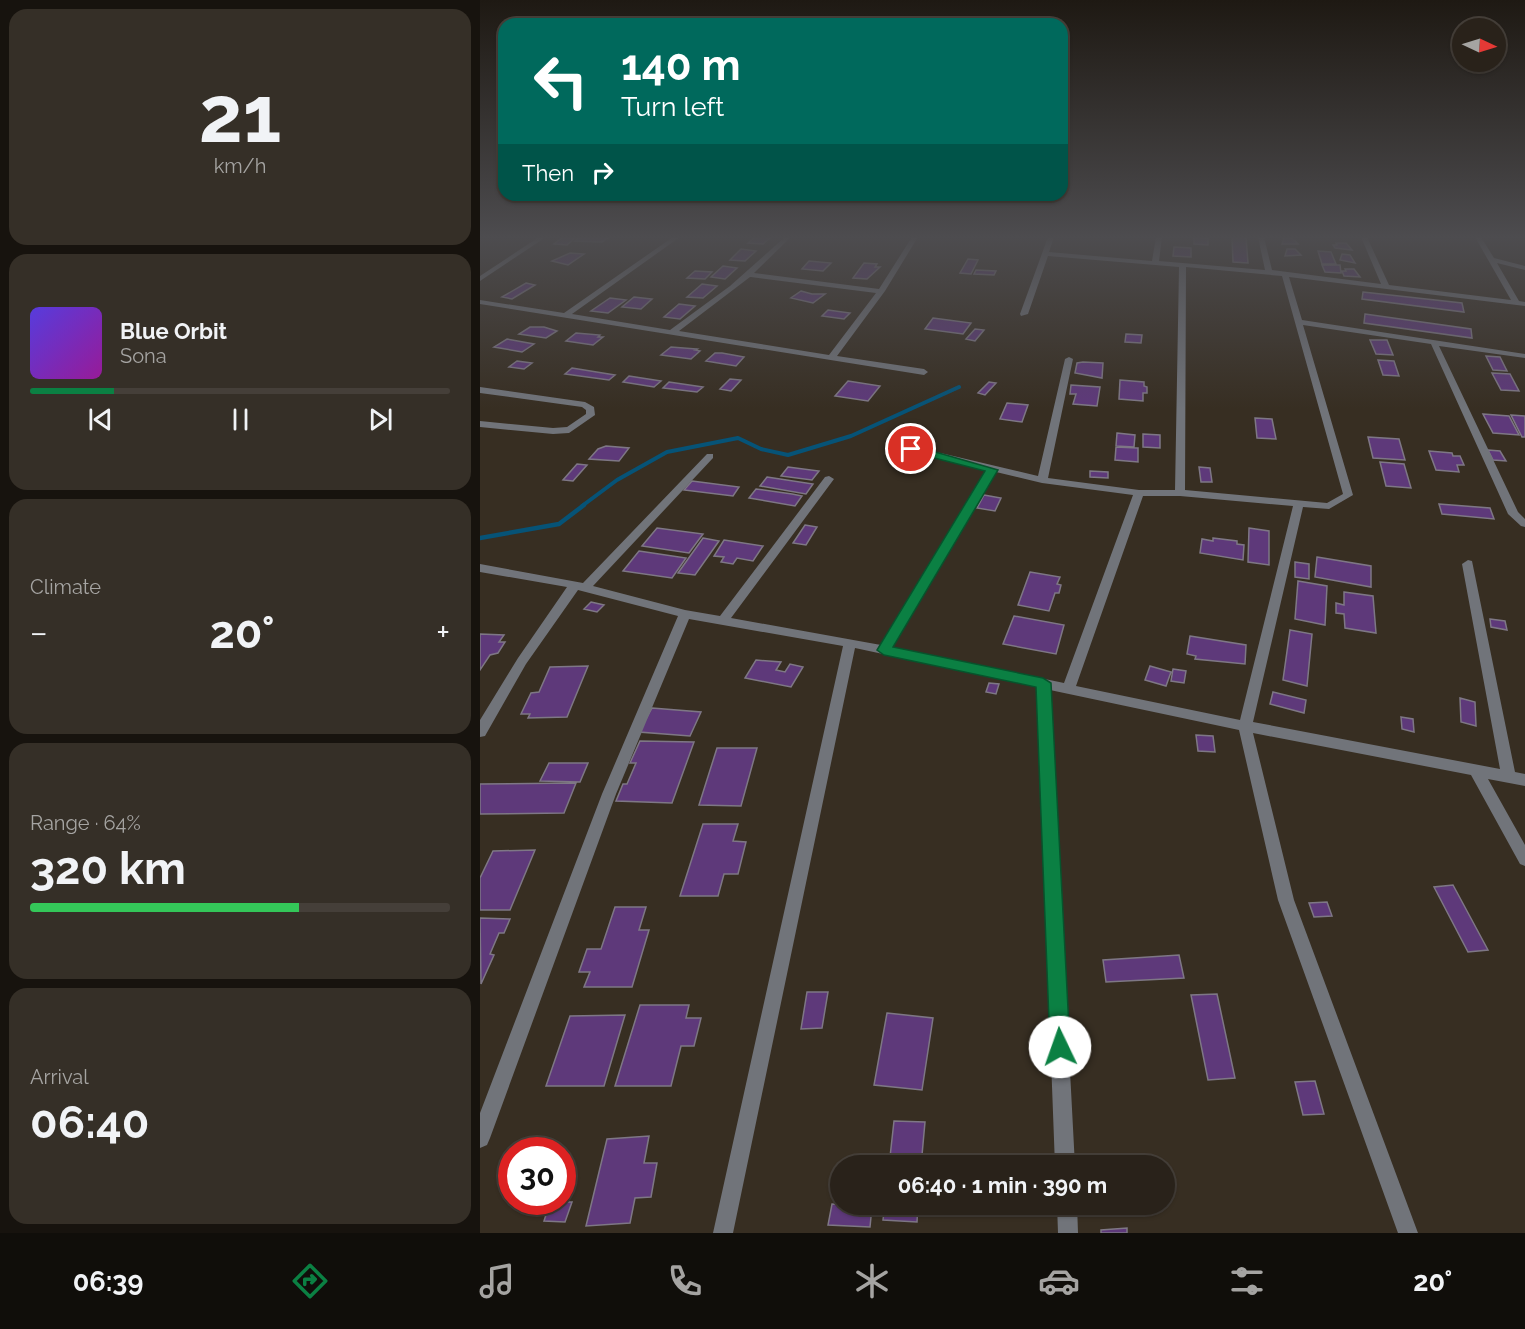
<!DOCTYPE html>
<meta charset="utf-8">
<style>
body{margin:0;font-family:Raleway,sans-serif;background:#352f27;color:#f1f3f6;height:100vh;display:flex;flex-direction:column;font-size:22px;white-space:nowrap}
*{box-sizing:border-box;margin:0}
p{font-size:20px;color:#a5a4a2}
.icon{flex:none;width:33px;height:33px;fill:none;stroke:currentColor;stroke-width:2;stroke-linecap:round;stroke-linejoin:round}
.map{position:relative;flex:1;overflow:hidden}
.details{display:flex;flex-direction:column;gap:9px;padding:9px;background:#17130e;width:480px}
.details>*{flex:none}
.guide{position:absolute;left:18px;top:18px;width:570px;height:183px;border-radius:18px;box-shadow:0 2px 4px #0004,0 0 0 2px #453f39;background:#00695c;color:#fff;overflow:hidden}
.needle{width:39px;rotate:94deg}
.fabs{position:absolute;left:972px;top:18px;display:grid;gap:12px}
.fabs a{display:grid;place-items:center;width:54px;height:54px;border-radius:50%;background:#29221a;box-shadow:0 2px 4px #0004,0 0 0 2px #453f39;font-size:30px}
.speed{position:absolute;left:18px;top:1137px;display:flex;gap:12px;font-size:30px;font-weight:700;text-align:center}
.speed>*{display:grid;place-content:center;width:78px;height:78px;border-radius:50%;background:#29221a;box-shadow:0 2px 4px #0004,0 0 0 2px #453f39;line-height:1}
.speed .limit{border:9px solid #d22;background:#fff;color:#111}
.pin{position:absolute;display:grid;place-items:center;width:51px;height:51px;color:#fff;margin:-26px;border:3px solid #fff;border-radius:50%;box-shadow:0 2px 6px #0007}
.me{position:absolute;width:66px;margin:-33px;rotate:357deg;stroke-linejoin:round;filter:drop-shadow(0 0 4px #0008)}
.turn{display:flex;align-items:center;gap:21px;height:126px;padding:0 24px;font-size:27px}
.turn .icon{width:78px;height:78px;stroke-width:2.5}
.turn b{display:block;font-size:42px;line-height:51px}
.then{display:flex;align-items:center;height:57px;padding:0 24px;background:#0003;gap:12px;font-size:22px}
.big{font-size:45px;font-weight:700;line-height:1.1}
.details .tile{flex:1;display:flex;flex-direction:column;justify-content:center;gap:9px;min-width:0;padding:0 21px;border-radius:18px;background:#352f27}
.details .dial{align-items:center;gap:0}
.dial b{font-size:78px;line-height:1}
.song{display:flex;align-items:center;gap:18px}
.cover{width:72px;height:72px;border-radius:9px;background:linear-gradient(135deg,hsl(250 70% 55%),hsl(300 70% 35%))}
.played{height:6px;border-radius:3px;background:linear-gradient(90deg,#0b8043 20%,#453f39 20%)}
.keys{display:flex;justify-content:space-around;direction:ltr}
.heat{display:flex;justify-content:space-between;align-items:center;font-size:33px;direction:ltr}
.charge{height:9px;border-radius:4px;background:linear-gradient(90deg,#34c759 64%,#453f39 0)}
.trip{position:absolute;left:350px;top:1155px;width:345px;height:60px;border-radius:30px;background:#29221a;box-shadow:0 2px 4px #0004,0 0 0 2px #453f39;font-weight:700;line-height:60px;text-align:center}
.dock{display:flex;height:96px;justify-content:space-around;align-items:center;background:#100e0a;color:#a5a4a2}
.dock .icon{width:42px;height:42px}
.dock .active{color:#0b8043}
.dock b{font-size:27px;color:#f1f3f6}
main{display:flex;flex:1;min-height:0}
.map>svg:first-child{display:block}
</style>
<main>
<section class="details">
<div class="tile dial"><b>21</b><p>km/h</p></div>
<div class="tile">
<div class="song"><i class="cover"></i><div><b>Blue Orbit</b><p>Sona</p></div></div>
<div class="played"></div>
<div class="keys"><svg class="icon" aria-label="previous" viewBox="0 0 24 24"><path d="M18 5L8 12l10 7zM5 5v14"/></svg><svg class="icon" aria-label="pause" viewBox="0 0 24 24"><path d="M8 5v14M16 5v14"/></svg><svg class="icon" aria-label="next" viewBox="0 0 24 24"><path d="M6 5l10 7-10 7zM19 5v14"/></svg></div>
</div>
<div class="tile"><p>Climate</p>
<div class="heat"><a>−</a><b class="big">20°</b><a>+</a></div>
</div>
<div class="tile"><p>Range · 64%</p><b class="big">320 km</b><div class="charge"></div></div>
<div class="tile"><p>Arrival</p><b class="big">06:40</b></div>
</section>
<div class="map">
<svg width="1045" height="1233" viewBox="0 0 1045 1233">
<rect width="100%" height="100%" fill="#372e22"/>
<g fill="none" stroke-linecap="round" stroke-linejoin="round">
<path stroke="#065377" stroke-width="4" d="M102 506 137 480 187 452 258 438 281 449 308 455 371 436 479 387"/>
<path stroke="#065377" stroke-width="4.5" d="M0 538 79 524 104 505"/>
</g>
<path fill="#5e397a" stroke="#7e7785" stroke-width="1.5" d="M83 237 95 238 87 245 74 244Z
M100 237H129L122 242 95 241Z
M275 237H291L283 244 268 243Z
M714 237 728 238V245L714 244Z
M752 237H766L768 263 753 262Z
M804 237 812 238 818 244H802Z
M856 243H866L872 250 855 248 853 245H857Z
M694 247 711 248V257L693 256Z
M261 249 276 251 265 261 250 260Z
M807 249H815L821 255 805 256Z
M838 251 851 252 856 264H842Z
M90 253 104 254 88 265 72 261Z
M862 254 870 255 875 263 860 260Z
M488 259 498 260 491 274 480 273Z
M329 261 351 263 343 271 322 269Z
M384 263 397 264 395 267H400L387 279 373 278Z
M842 265H860L861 273 845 272Z
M243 266 257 268 245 279 231 277Z
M865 269H874L880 277 864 276 862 271H866Z
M496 270 516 271 514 275 494 274Z
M215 271 232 272 225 279 207 278Z
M46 283 55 285 32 299 22 297Z
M222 284 237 286 223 298 207 297Z
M321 291 332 294H345L333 303 311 298Z
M883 292 982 303 984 312 882 299Z
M154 297 172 299 161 309 142 307Z
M130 298 146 300 128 313 111 311Z
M199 304 215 306 200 319 184 317Z
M348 310 370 313 364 319 342 316Z
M885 314 991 329 992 338 884 323Z
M453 318 491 323 483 334 445 329Z
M50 327H64L77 331 66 338 39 334Z
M495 329 504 330 495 341 486 339Z
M96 333 120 335 118 337H123L113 345 86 341Z
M646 334 662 335 661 343 645 342Z
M27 339 54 344 42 352 14 347Z
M890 340H907L913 355 896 354Z
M191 347 217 349 215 350 220 351 211 359 181 355Z
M235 353H242L264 357 256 366 226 361Z
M1006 356 1020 357 1027 371 1013 370Z
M898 360 914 361 919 376 903 375Z
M37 361 52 363 44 369 29 367Z
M603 362 623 363 622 378 595 373 597 363Z
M92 368 135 375 129 380 85 374Z
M1012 373 1030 374 1039 391 1021 390Z
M149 376 181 381 174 387 143 382Z
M250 379 261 380 251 391 240 389Z
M640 380 664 382V386L667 387V393H663V401L639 399Z
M368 381 400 386 388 401 355 396Z
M189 382 223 387 217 392 183 388Z
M509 382 516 383 505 395 498 393Z
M591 385 620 387 617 406 593 404 596 394H590Z
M527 403 548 405 542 422 520 419Z
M1003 414 1029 416 1039 435 1013 433Z
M1031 415 1045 416V437H1042Z
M775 418 792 419 796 439 777 438Z
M637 433 655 435 654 447 636 446Z
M663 434 680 435V448L663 447Z
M888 437 919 439 925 460 893 458Z
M126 446 149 448 139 461 109 459 118 449Z
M636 447 658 448V462L635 460Z
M1008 450 1020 451 1026 461 1013 460Z
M949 451 972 453 973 456H980L984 465H977L979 472 956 470Z
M900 462 924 464 931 488 906 486Z
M97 464 107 465 93 481 83 480Z
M308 467 339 471 332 480 301 476Z
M719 467 730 468 732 482H721Z
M610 471 628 472V478L610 477Z
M287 477 333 484 326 494 280 486Z
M212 481 259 487 253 496 204 490Z
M276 489 312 494 322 496 315 506 269 498Z
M504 495 521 498 515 511 497 508Z
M959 504 1010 508 1014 519 962 514Z
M325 525 337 527 326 545 313 543Z
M177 528 223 534 209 553 162 546Z
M769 528 789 531V565L768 562Z
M223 538 239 541 215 575 198 573Z
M733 538 757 541V544L764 545 763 560 720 553 722 539 733 541Z
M244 540 283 546 273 561 257 558 253 564 241 562 244 557 234 556Z
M159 551 206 558 192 578 143 571Z
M837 557 891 566V587L835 577Z
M815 562 829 564V579L815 577Z
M550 572 580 577 577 584 581 585 579 593H575L569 611 538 605Z
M818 581 847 586 845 625 815 619Z
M864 592 893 596 896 633 865 628 864 614 856 613V603L864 605Z
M111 602 124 605 117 612 104 609Z
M534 616 584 625 576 654 523 644Z
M1010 619 1025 621 1027 630 1011 627Z
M810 630 832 634 827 686 803 680Z
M0 634 24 635 19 642H25L18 653 10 655 0 670Z
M710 636 766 645 765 664 715 659 716 656 707 654Z
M276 660 301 662 296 670 305 672 310 664 323 667 311 687 265 678Z
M108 666 87 717 48 718 50 714H41L51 693 59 692 70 667Z
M670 666 691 672 686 686 665 680Z
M693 669 706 671 704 683 691 681Z
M509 683 519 684 516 694 506 692Z
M793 692 826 700 824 713 790 704Z
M980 698 995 702 996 726 981 722Z
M172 708 221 712 210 736 159 732Z
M921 717 933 719 934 732 922 729Z
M716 735 733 736 735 752 718 751Z
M160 741 214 742 192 803 136 801 143 784H147L156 763H150Z
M237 748H277L261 806 219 805Z
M69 763H108L100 782 60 781Z
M96 783 84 813 0 814V784Z
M223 824H258L253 841 266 842 258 874H244L238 896H200Z
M55 850 30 910H0V878L13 851Z
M973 885 1008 950 988 952 954 887Z
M847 902 852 916 834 917 829 903Z
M135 907H166L159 930H169L152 987H104L110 972H99L107 949H121Z
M0 918 30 919 24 933H19L10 954 14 955 1 984Z
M699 955 704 978 626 982 623 960Z
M327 992H348L342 1028 321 1029Z
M737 994 755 1078 728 1080 711 995Z
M160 1005H209L206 1018H221L214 1046H201L191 1086H135Z
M407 1013 453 1018 442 1090 394 1085Z
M145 1015 124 1086H66L90 1016Z
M835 1081 844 1114 823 1115 815 1082Z
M414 1121 445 1122 441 1166H409Z
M169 1136 164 1163H177L171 1197 155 1198 150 1223 106 1226 127 1139Z
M70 1202H92L85 1222 64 1221Z
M352 1204 392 1207 390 1227 348 1225Z
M405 1204H438L437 1222 403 1220Z
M647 1228V1233H621V1230Z"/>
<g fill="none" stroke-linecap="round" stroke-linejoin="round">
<path fill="#71747a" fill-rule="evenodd" d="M59 237H66L0 281V276Z
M193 237H200L92 314 190 330 250 286 305 237H311L274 273 399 289 432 237H438L405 291 357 356 444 369 448 372 444 375 0 304V300L84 313ZM270 277H271L396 293 349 355 199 331Z
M568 237H574L569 252 672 261 676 237H682L679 261 785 270 778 237H784L792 270 901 284 881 237H887L909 285 1031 300 995 237H1001L1014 258 1045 266V270L1017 263 1039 301 1045 302V306L809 277 822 320 1045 354V358L959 346 1038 512 1045 519V527L1041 526 1028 514 951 344 823 325 873 495 849 509 823 507 773 722 1020 769 982 564 988 560 992 561 1035 772 1045 774V786L1008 779 1045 845V866L1040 864 991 775 773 733 814 900 938 1233H918L798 900 759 730 570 690 595 1166H575L557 687 375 648 253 1233H233L363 646 209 619 136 794 10 1138 7 1145 0 1148V1113L122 794 198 616 98 590 46 664 5 736 0 737V720L38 658 87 587 0 572V564L103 583 227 454H233V458L113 586 205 610 240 616 345 477 349 476 354 479 251 618 401 645 507 470 428 451 426 449 431 446 558 476 585 359 589 357 593 359 568 478 659 490H695L699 267 568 256 548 314 541 316 540 314ZM706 267 802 276 863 494 847 503 705 490ZM516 472 562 483 653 495 584 683 412 647ZM663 496H700L813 506 760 720 596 686Z
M0 387 105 402 114 407 115 415 89 433 73 434 0 427V421L73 428 87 427 106 414V410L102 407 0 393Z
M577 1204H597L598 1233H578Z"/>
</g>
<linearGradient id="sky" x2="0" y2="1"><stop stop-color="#1e1913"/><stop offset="0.58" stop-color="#4d4c4f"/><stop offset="1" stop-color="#4d4c4f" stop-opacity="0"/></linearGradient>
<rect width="1045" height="409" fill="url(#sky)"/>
<path fill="#0b8043" stroke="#07532c" stroke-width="1.5" d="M431 445 518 470 413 647 563 678 571 683 590 1047 587 1054 580 1057 573 1054 570 1047 556 687 404 655 397 650 505 471 427 451 425 449Z"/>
</svg>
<div class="fabs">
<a><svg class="needle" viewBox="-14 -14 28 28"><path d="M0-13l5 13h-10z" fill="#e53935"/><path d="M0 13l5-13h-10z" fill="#a5a4a2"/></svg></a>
</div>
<div class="speed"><div class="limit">30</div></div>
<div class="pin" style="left:431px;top:449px;background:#d93025"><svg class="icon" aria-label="arrive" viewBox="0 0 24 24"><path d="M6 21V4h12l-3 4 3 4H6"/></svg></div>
<svg class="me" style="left:580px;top:1047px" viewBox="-20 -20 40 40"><circle r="19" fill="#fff"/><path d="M0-13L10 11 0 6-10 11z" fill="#0b8043"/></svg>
<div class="trip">06:40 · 1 min · 390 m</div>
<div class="guide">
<div class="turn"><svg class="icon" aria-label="left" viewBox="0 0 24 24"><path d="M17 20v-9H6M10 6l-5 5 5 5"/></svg><div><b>140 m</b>Turn left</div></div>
<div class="then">Then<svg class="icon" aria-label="right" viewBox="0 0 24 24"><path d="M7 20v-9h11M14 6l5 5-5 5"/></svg></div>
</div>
</div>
</main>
<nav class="dock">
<b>06:39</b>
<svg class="icon active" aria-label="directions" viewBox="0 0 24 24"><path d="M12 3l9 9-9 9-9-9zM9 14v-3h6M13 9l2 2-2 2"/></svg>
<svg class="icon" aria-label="music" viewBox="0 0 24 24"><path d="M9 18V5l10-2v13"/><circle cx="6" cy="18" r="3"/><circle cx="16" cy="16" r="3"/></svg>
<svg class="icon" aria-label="phone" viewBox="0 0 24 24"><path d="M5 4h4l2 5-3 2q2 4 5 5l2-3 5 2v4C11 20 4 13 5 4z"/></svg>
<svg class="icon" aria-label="climate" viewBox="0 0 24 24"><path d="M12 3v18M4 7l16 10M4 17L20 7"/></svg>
<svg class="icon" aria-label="car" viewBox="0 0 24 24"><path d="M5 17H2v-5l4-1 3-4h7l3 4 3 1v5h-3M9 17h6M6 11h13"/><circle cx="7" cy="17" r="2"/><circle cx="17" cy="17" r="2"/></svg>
<svg class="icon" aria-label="filters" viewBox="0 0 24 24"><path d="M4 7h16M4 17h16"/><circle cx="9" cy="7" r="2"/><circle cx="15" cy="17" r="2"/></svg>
<b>20°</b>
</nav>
